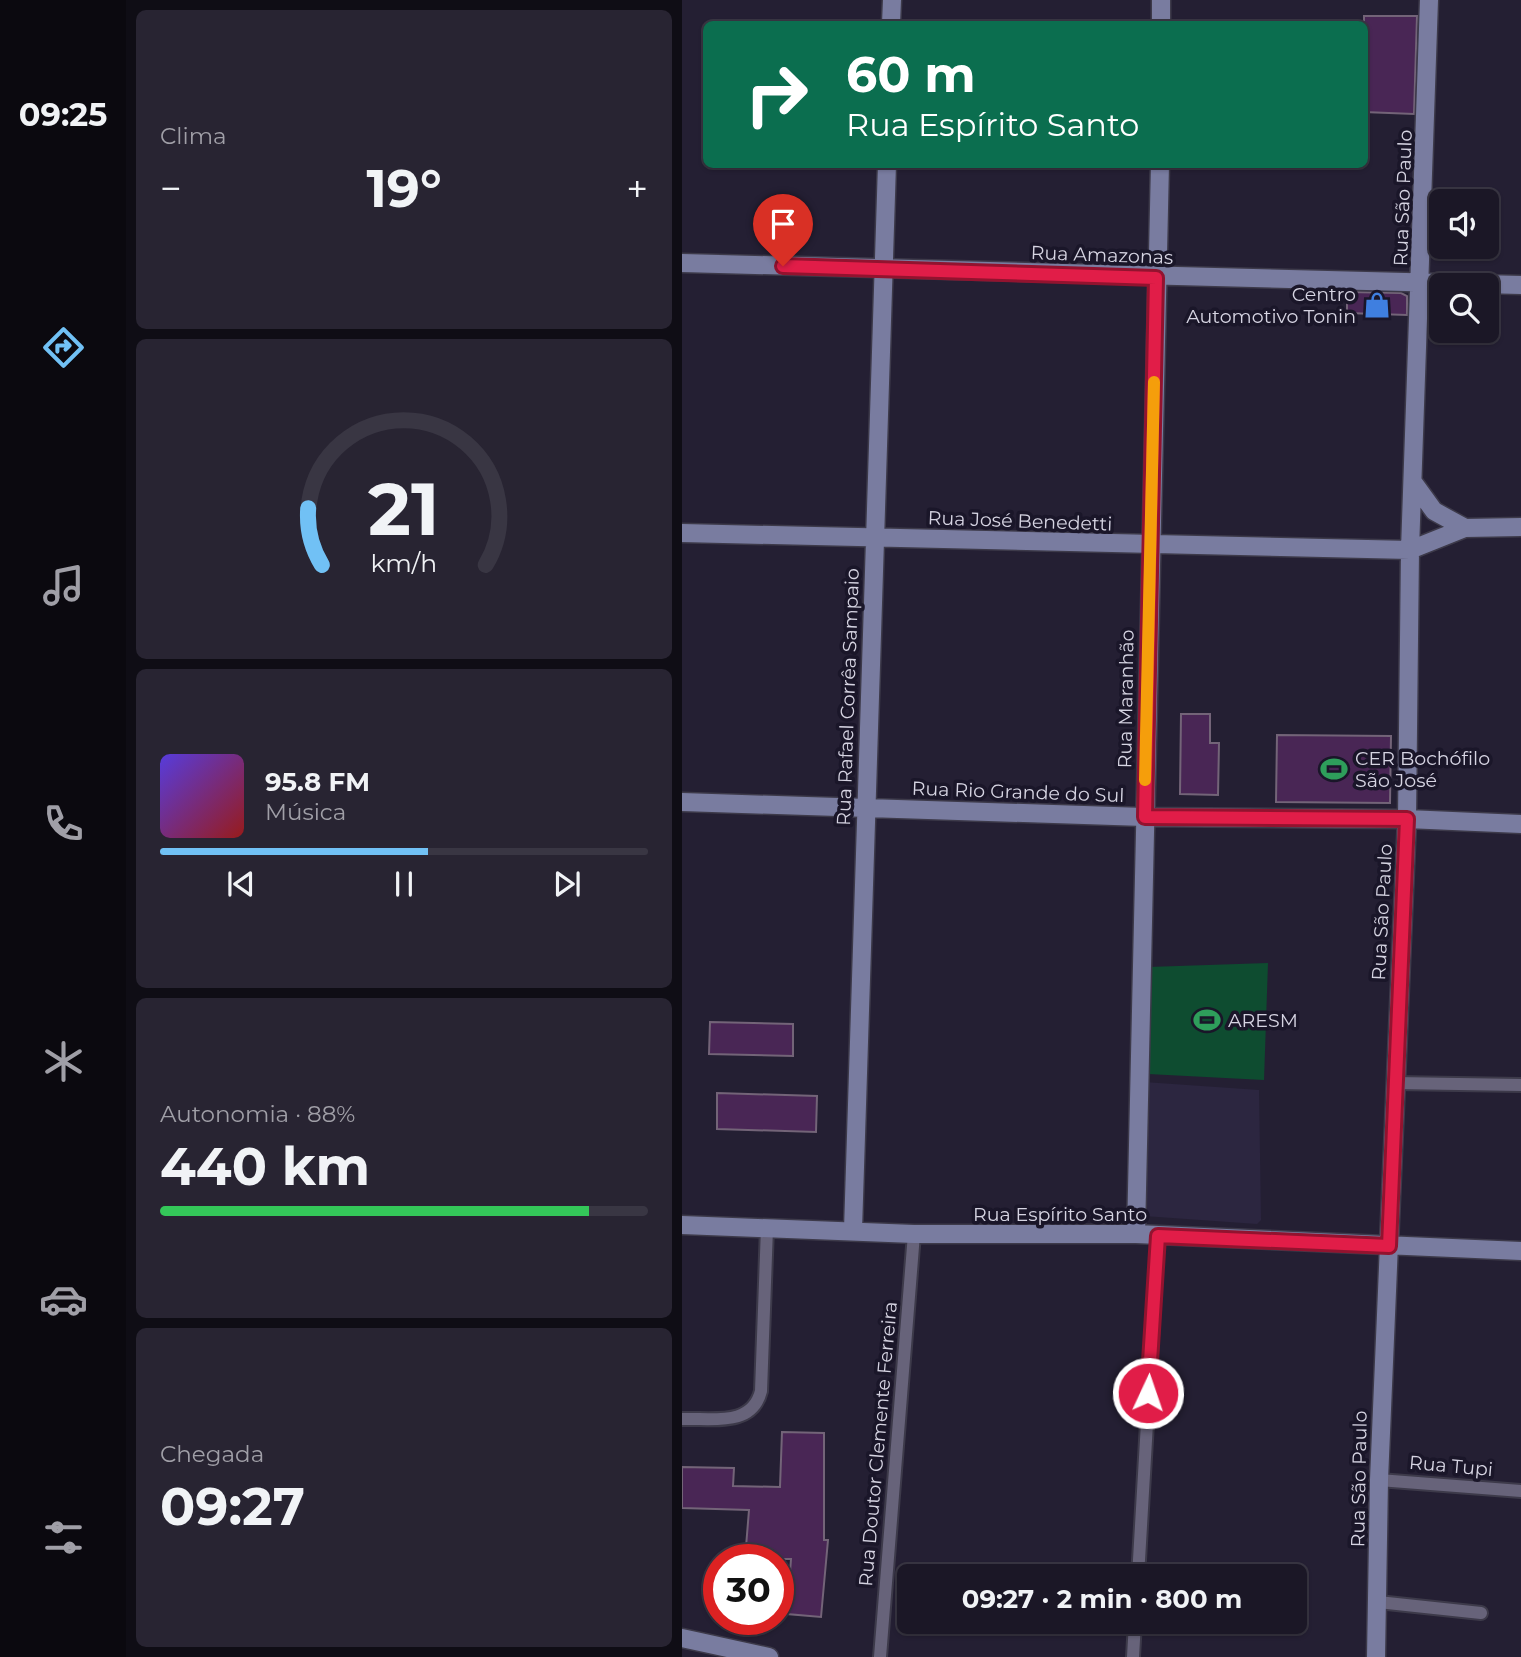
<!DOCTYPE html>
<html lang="pt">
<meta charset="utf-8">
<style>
body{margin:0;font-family:Montserrat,sans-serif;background:#282432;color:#f1f3f6;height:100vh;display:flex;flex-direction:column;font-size:26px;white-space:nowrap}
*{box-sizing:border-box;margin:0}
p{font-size:23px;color:#a09fa7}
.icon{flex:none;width:38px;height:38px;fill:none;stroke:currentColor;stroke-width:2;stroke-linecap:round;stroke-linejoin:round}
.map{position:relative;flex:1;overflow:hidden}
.drawer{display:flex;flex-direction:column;gap:10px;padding:10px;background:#0f0d15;width:556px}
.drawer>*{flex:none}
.guide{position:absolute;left:21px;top:21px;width:665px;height:147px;border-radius:10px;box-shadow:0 2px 5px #0004,0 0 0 2px #393643;background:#0b6e4f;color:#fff;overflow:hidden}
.buttons{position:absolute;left:747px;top:189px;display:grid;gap:14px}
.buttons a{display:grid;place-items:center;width:70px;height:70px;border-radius:10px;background:#1b1726;box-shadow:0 2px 5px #0004,0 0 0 2px #393643;font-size:35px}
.speed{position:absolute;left:21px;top:1544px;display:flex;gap:14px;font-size:35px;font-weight:700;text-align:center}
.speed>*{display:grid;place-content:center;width:91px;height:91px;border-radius:50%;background:#1b1726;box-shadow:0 2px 5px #0004,0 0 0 2px #393643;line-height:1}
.speed .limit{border:10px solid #d22;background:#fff;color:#111}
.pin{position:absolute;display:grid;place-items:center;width:60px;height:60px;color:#fff;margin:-72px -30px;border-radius:50% 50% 50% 0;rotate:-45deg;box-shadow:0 0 7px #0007}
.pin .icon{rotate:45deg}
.me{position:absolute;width:77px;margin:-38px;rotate:3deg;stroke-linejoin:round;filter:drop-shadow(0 0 5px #0008)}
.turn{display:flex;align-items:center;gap:24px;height:147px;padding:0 28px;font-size:32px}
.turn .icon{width:91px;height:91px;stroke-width:2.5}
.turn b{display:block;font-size:49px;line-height:60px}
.big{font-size:52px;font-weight:700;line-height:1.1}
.drawer .tile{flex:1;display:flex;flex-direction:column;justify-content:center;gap:10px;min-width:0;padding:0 24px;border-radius:10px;background:#282432}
.drawer .dial{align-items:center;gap:0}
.dial svg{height:182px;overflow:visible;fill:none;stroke:#393643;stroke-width:7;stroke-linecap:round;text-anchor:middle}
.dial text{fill:#f1f3f6;stroke:none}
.song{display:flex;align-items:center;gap:21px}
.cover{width:84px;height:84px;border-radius:10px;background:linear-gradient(135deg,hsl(250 70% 55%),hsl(0 70% 35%))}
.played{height:7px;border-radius:4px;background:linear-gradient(90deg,#71c1f5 55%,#393643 55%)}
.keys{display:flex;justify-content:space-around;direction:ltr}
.heat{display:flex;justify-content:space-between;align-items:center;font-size:38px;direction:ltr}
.charge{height:10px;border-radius:5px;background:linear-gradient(90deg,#34c759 88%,#393643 0)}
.trip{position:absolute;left:215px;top:1564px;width:410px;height:70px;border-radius:10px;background:#1b1726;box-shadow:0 2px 5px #0004,0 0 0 2px #393643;font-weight:700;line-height:70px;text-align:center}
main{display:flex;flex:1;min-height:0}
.tab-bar{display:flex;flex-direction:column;width:126px;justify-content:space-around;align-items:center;background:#0b090f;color:#a09fa7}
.tab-bar .icon{width:49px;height:49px}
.tab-bar .on{color:#71c1f5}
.tab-bar b{font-size:32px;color:#f1f3f6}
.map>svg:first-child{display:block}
</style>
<main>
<nav class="tab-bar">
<b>09:25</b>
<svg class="icon on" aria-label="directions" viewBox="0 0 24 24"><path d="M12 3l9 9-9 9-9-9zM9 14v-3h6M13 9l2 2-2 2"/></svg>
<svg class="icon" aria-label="music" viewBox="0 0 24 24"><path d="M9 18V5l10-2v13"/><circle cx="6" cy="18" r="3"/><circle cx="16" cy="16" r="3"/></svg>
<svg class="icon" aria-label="phone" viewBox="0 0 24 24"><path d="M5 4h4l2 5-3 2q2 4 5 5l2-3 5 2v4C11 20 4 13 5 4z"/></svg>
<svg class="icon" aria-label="climate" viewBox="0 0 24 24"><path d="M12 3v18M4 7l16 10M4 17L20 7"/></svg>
<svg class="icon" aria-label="car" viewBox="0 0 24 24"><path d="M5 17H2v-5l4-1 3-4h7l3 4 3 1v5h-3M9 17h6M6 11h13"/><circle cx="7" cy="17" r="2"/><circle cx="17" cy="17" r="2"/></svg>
<svg class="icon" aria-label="filters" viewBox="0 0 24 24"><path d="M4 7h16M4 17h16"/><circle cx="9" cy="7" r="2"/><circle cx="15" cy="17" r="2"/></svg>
</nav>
<section class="drawer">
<div class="tile"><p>Clima</p>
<div class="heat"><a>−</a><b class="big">19°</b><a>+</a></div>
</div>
<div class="tile dial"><svg viewBox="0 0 100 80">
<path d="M14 69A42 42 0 1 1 86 69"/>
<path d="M14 69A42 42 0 0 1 8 44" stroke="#71c1f5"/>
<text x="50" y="56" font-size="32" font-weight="700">21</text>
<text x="50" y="72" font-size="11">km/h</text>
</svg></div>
<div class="tile">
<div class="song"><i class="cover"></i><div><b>95.8 FM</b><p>Música</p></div></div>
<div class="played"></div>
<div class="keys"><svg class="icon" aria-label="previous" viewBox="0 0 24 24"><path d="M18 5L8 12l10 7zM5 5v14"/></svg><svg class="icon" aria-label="pause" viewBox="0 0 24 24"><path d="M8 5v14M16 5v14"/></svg><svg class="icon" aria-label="next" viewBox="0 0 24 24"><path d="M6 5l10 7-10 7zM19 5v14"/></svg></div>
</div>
<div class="tile"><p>Autonomia · 88%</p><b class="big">440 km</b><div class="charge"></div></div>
<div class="tile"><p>Chegada</p><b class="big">09:27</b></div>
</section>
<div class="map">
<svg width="839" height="1657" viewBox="0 0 839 1657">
<rect width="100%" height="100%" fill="#241f33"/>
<path fill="#2c2640" d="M462 1082 577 1090 579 1220 575 1224 462 1216Z"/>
<path fill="#0e4c30" d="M586 963 582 1080 466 1074V967Z"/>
<path fill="#492655" stroke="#736478" stroke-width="2" d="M682 16H735L732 114 682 112Z
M665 292 719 293 725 296V315L665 313Z
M499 714H528V743H537L536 795 498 794Z
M595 735 709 736 708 803 594 802Z
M28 1022 111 1024V1056L27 1054Z
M35 1093 135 1096 134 1132 35 1129Z
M100 1432 142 1433V1540H146L139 1617 105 1614 109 1559H63L67 1510 0 1508V1467L52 1468 51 1486 98 1487Z"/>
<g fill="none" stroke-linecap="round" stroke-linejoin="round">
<g stroke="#3d3a4a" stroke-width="16">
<path id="street" d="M713 1083 839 1085
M0 1419C31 1418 70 1427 79 1391L85 1228
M697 1480 839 1491
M456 1577 476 1235
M696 1602 799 1613
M198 1657 232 1234
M451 1657 453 1622"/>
</g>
<g stroke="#3d3a4a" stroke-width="21">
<path id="secondary" d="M479 0V24
M209 24 210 0
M0 263 839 285
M731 482 752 511 783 528
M0 533 728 550 783 528 839 527
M0 802 462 817 725 819 839 824
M0 1225 232 1234H454L839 1251
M171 1230 205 164
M454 1234 478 164
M0 1638 87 1657
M694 1657 697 1480 725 819 728 550 747 0"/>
</g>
<use href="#street" stroke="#67637a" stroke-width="12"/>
<use href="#secondary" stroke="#797ca0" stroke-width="18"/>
</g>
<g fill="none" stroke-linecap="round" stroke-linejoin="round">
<g stroke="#92132f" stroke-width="18">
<path id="route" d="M101 266 474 278 463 817 725 819 707 1246 476 1236 466 1393"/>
</g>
<use href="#route" stroke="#e11d48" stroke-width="12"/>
<path stroke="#f59e0b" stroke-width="12" d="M463 780 472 382"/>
</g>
<defs>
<g id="shop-bare" transform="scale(2.1)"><path d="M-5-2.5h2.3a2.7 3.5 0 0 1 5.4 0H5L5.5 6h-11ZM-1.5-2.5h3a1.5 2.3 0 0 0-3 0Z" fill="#3f7fe0" stroke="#1a1629" stroke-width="2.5" paint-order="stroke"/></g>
<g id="stadium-bare" transform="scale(2.1)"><path d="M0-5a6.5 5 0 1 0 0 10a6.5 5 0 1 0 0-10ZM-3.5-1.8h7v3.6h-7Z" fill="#2e9e5b" stroke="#1a1629" stroke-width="2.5" paint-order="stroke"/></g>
</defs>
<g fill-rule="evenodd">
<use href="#shop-bare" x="695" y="305"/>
<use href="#stadium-bare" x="652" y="769"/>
<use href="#stadium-bare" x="525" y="1020"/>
</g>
<g text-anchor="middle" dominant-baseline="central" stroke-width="7" stroke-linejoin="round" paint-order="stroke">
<g font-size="19" fill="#d6d4e2" stroke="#1a1629">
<text transform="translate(721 198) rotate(-88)">Rua São Paulo</text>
<text transform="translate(420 255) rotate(2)">Rua Amazonas</text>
<text transform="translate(338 521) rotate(2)">Rua José Benedetti</text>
<text transform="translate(166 697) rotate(-88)">Rua Rafael Corrêa Sampaio</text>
<text transform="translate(444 699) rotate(-89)">Rua Maranhão</text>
<text transform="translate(336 792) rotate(2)">Rua Rio Grande do Sul</text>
<text transform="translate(700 912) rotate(-87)">Rua São Paulo</text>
<text x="378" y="1214">Rua Espírito Santo</text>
<text transform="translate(196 1444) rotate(-85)">Rua Doutor Clemente Ferreira</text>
<text transform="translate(769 1466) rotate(5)">Rua Tupi</text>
<text transform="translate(677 1479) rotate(-89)">Rua São Paulo</text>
</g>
<g font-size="19" fill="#d6d4e2" stroke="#1a1629" text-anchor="start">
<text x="674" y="294" text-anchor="end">Centro<tspan x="674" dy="22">Automotivo Tonin</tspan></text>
<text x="673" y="758">CER Bochófilo<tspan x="673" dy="22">São José</tspan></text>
<text x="546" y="1020">ARESM</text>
</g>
</g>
</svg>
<div class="buttons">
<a><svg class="icon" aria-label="sound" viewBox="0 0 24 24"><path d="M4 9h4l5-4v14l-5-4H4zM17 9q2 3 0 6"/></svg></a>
<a><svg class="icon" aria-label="search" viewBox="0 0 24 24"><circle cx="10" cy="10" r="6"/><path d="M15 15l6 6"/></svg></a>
</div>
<div class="speed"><div class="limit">30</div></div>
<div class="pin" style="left:101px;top:266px;background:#d93025"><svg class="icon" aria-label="arrive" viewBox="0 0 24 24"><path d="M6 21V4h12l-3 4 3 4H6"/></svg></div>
<svg class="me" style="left:466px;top:1393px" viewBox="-20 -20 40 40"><circle r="17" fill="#e11d48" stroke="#fff" stroke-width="3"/><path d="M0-11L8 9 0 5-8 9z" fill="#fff"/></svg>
<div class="trip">09:27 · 2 min · 800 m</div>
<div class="guide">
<div class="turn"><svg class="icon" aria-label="right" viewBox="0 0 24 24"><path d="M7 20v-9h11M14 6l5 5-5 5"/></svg><div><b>60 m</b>Rua Espírito Santo</div></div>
</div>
</div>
</main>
